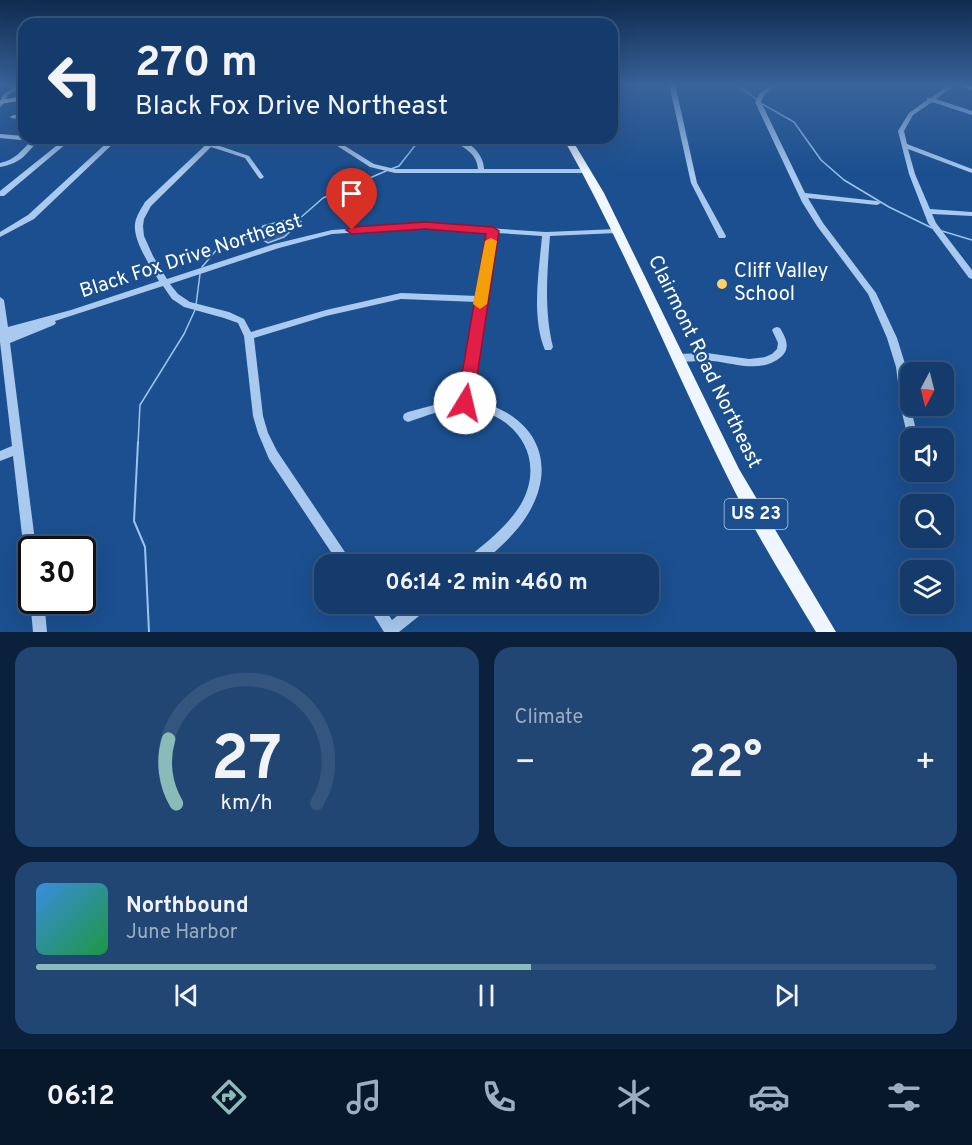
<!DOCTYPE html>
<meta charset="utf-8">
<style>
body{margin:0;font-family:Overpass,sans-serif;background:#214673;color:#f1f3f6;height:100vh;display:flex;flex-direction:column;font-size:22px;white-space:nowrap}
*{box-sizing:border-box;margin:0}
p{font-size:20px;color:#9dadc1}
.icon{flex:none;width:33px;height:33px;fill:none;stroke:currentColor;stroke-width:2;stroke-linecap:round;stroke-linejoin:round}
.map{position:relative;height:632px;overflow:hidden}
.drawer{display:flex;flex-direction:column;gap:15px;padding:15px;background:#0b203b;flex:1}
.drawer>*{flex:none}
.hud{position:absolute;left:18px;top:18px;width:600px;height:126px;border-radius:18px;box-shadow:0 6px 24px #0002,0 0 0 2px #33557e;background:#143b6b;color:#f1f3f6;overflow:hidden}
.needle{width:39px;rotate:187deg}
.fabs{position:absolute;left:900px;top:362px;display:grid;gap:12px}
.fabs a{display:grid;place-items:center;width:54px;height:54px;border-radius:12px;background:#143b6b;box-shadow:0 6px 24px #0002,0 0 0 2px #33557e;font-size:30px}
.speed{position:absolute;left:18px;top:536px;display:flex;gap:12px;font-size:30px;font-weight:700;text-align:center}
.speed>*{display:grid;place-content:center;width:78px;height:78px;border-radius:50%;background:#143b6b;box-shadow:0 6px 24px #0002,0 0 0 2px #33557e;line-height:1}
.speed .limit{border:3px solid #111;border-radius:9px;background:#fff;color:#111}
.pin{position:absolute;display:grid;place-items:center;width:51px;height:51px;color:#fff;margin:-62px -26px;border-radius:50% 50% 50% 0;rotate:-45deg;box-shadow:0 0 6px #0007}
.pin .icon{rotate:45deg}
.me{position:absolute;width:66px;margin:-33px;rotate:9deg;stroke-linejoin:round;filter:drop-shadow(0 0 4px #0008)}
.turn{display:flex;align-items:center;gap:21px;height:126px;padding:0 18px;font-size:27px}
.turn .icon{width:78px;height:78px;stroke-width:2.5}
.turn b{display:block;font-size:42px;line-height:51px}
.big{font-size:45px;font-weight:700;line-height:1.1}
.drawer .widget{flex:1;display:flex;flex-direction:column;justify-content:center;gap:9px;min-width:0;padding:0 21px;border-radius:18px;background:#214673}
.drawer .dial{align-items:center;gap:0}
.dial svg{height:156px;overflow:visible;fill:none;stroke:#33557e;stroke-width:7;stroke-linecap:round;text-anchor:middle}
.dial text{fill:#f1f3f6;stroke:none}
.song{display:flex;align-items:center;gap:18px}
.cover{width:72px;height:72px;border-radius:9px;background:linear-gradient(135deg,hsl(210 70% 55%),hsl(140 70% 35%))}
.played{height:6px;border-radius:3px;background:linear-gradient(90deg,#8bbbb9 55%,#33557e 55%)}
.keys{display:flex;justify-content:space-around;direction:ltr}
.heat{display:flex;justify-content:space-between;align-items:center;font-size:33px;direction:ltr}
.drawer .tiles{flex:1;display:grid;gap:15px;grid-template-columns:1fr 1fr}
.widget:last-child{grid-column:span 2}
.trip{position:absolute;left:314px;top:554px;width:345px;height:60px;border-radius:18px;background:#143b6b;box-shadow:0 6px 24px #0002,0 0 0 2px #33557e;font-weight:700;line-height:60px;text-align:center}
.tab-bar{display:flex;height:96px;justify-content:space-around;align-items:center;background:#08182b;color:#9dadc1}
.tab-bar .icon{width:42px;height:42px}
.tab-bar .selected{color:#8bbbb9}
.tab-bar b{font-size:27px;color:#f1f3f6}
.map>svg:first-child{display:block}
</style>
<div class="map">
<svg width="972" height="632" viewBox="0 0 972 632">
<rect width="100%" height="100%" fill="#1b4f8f"/>
<path fill="#3c6290" stroke="#9cc4f0" stroke-width="1.5" d="M294 218 301 222 284 237 268 243 263 240 260 230 263 226Z"/>
<g fill="none" stroke-linecap="round" stroke-linejoin="round">
<path stroke="#9cc4f0" stroke-width="1.5" d="M735 84 756 99
M762 104 794 122 821 160 844 180 889 207 932 228
M391 169 399 166 421 138
M299 219 323 198 386 171
M942 231 972 240
M202 267 219 247 259 234
M196 305 200 274
M138 444 140 405 184 334 195 310"/>
<path stroke="#9cc4f0" stroke-width="2" d="M138 442 134 521 145 547 149 632"/>
<path fill="#a9c9ee" fill-rule="evenodd" d="M10 84H17L16 85 22 87 8 95 2 106 0 107C0 96 4 93 13 88L8 87 7 86Z
M669 84H675L697 183 726 236 725 238H719L718 236 691 183Z
M772 84H778L764 95 761 102 805 193 877 201 881 203 877 205 808 198 823 223 876 293 897 338 906 367 910 405 918 438H910V442L908 438 902 413 896 367 887 338 868 294 817 226 802 202 755 102 760 93Z
M950 84H957L936 99 972 111V115L932 102 913 115 904 131 907 144 972 169V173L908 149 915 174 930 209 972 212V216L932 214 936 223 972 270V279L969 278 928 223 909 174 898 131 909 113 927 100V98H931Z
M13 115 24 116V120L11 118 10 117Z
M0 134 24 136V138H41C26 153 23 163 0 167V163C15 160 21 151 31 141L0 138Z
M66 138H73L4 196H0V191Z
M112 138H119L34 219 0 237V232L28 215Z
M213 138H220L214 144 249 156 264 177 261 179 259 178 245 158 211 147 151 206 144 219 143 226 144 236 153 256 167 279 274 244 332 230 425 224 546 232 617 229 621 231 617 233 550 236C547 274 544 310 553 347L551 350H545C531 317 539 271 542 236L497 233 471 400C531 411 561 459 528 514 516 534 498 549 481 564H465L466 559C486 543 508 526 521 504 547 458 516 413 466 408 447 407 426 416 408 422L404 420 403 417 404 414 408 412 445 402 460 400 477 302 401 299 326 316 254 338 263 416 268 433 277 451 353 564H339L269 459 258 433 253 416 244 336 238 323 224 318 184 307 172 299 163 286 55 321 56 323 54 325 10 343 36 549H32V576L27 575 26 570 13 456 0 461V451L12 446 0 342V297L4 300 8 327 71 310 159 281C151 267 133 241 135 224 136 216 141 209 145 202ZM425 228 489 233 478 296 401 293 326 310 251 332 244 319 229 312 190 302 178 294 170 284 279 248 332 234Z
M325 138H332L374 164 395 169H478C477 152 462 148 451 138 467 138 484 153 484 169H587L590 171 587 173H395L370 167Z
M777 327 780 328C786 338 791 348 781 357 761 374 734 363 712 361 700 360 689 362 678 362L675 361 673 358 675 355 678 354 707 353 749 359 765 357 772 354 777 349 778 343 772 330 774 328Z
M917 471H929L933 479 931 483 927 484 923 483Z
M32 597V600H44L47 632H33L30 600Z
M366 603H381L392 620 413 603H431L429 608 399 632H384Z"/>
<path fill="#f0f6ff" fill-rule="evenodd" d="M957 84 972 86V90L958 86Z
M24 96V100L0 104V100Z
M563 138H571L604 193 739 469 836 632H816C786 582 754 531 728 478 672 365 625 248 563 138Z"/>
</g>
<linearGradient id="sky" x2="0" y2="1"><stop stop-color="#0f2b4f"/><stop offset="0.49" stop-color="#39639b"/><stop offset="1" stop-color="#39639b" stop-opacity="0"/></linearGradient>
<rect width="972" height="173" fill="url(#sky)"/>
<path fill="#e11d48" stroke="#92132f" stroke-width="1.5" d="M425 222 493 227 499 231 473 403 471 408 465 410 459 408 457 403 486 234 425 229 352 234 346 230 352 227Z"/>
<path fill="#f59e0b" d="M491 238 497 241 487 304 480 309 473 304 485 241Z"/>
<circle fill="#ffd166" stroke="#1b4f8f" stroke-width="2" cx="722" cy="284" r="6"/>
<g text-anchor="middle" dominant-baseline="central" stroke-width="4.5" stroke-linejoin="round" paint-order="stroke">
<rect fill="#1b4f8f" stroke="#bbcadd" stroke-width="1.5" x="724.5" y="499" width="63" height="30" rx="4.5"/>
<g font-size="18" font-weight="bold" fill="#fff">
<text x="756" y="514">US 23</text>
</g>
<g font-size="20" fill="#fff" stroke="#1b4f8f">
<text transform="translate(191 257) rotate(-18)">Black Fox Drive Northeast</text>
<text transform="translate(704 362) rotate(64)">Clairmont Road Northeast</text>
</g>
<g font-size="20" fill="#fff" stroke="#1b4f8f" text-anchor="start">
<text x="734" y="272">Cliff Valley<tspan x="734" dy="23">School</tspan></text>
</g>
</g>
</svg>
<div class="fabs">
<a><svg class="needle" viewBox="-14 -14 28 28"><path d="M0-13l5 13h-10z" fill="#e53935"/><path d="M0 13l5-13h-10z" fill="#9dadc1"/></svg></a>
<a><svg class="icon" aria-label="sound" viewBox="0 0 24 24"><path d="M4 9h4l5-4v14l-5-4H4zM17 9q2 3 0 6"/></svg></a>
<a><svg class="icon" aria-label="search" viewBox="0 0 24 24"><circle cx="10" cy="10" r="6"/><path d="M15 15l6 6"/></svg></a>
<a><svg class="icon" aria-label="layers" viewBox="0 0 24 24"><path d="M12 4l9 5-9 5-9-5zM3 14l9 5 9-5"/></svg></a>
</div>
<div class="speed"><div class="limit">30</div></div>
<div class="pin" style="left:352px;top:230px;background:#d93025"><svg class="icon" aria-label="arrive" viewBox="0 0 24 24"><path d="M6 21V4h12l-3 4 3 4H6"/></svg></div>
<svg class="me" style="left:465px;top:403px" viewBox="-20 -20 40 40"><circle r="19" fill="#fff"/><path d="M0-13L10 11 0 6-10 11z" fill="#e11d48"/></svg>
<div class="trip">06:14 · 2 min · 460 m</div>
<div class="hud">
<div class="turn"><svg class="icon" aria-label="left" viewBox="0 0 24 24"><path d="M17 20v-9H6M10 6l-5 5 5 5"/></svg><div><b>270 m</b>Black Fox Drive Northeast</div></div>
</div>
</div>
<section class="drawer">
<div class="tiles">
<div class="widget dial"><svg viewBox="0 0 100 80">
<path d="M14 69A42 42 0 1 1 86 69"/>
<path d="M14 69A42 42 0 0 1 10 36" stroke="#8bbbb9"/>
<text x="50" y="56" font-size="32" font-weight="700">27</text>
<text x="50" y="72" font-size="11">km/h</text>
</svg></div>
<div class="widget"><p>Climate</p>
<div class="heat"><a>−</a><b class="big">22°</b><a>+</a></div>
</div>
<div class="widget">
<div class="song"><i class="cover"></i><div><b>Northbound</b><p>June Harbor</p></div></div>
<div class="played"></div>
<div class="keys"><svg class="icon" aria-label="previous" viewBox="0 0 24 24"><path d="M18 5L8 12l10 7zM5 5v14"/></svg><svg class="icon" aria-label="pause" viewBox="0 0 24 24"><path d="M8 5v14M16 5v14"/></svg><svg class="icon" aria-label="next" viewBox="0 0 24 24"><path d="M6 5l10 7-10 7zM19 5v14"/></svg></div>
</div>
</div>
</section>
<nav class="tab-bar">
<b>06:12</b>
<svg class="icon selected" aria-label="directions" viewBox="0 0 24 24"><path d="M12 3l9 9-9 9-9-9zM9 14v-3h6M13 9l2 2-2 2"/></svg>
<svg class="icon" aria-label="music" viewBox="0 0 24 24"><path d="M9 18V5l10-2v13"/><circle cx="6" cy="18" r="3"/><circle cx="16" cy="16" r="3"/></svg>
<svg class="icon" aria-label="phone" viewBox="0 0 24 24"><path d="M5 4h4l2 5-3 2q2 4 5 5l2-3 5 2v4C11 20 4 13 5 4z"/></svg>
<svg class="icon" aria-label="climate" viewBox="0 0 24 24"><path d="M12 3v18M4 7l16 10M4 17L20 7"/></svg>
<svg class="icon" aria-label="car" viewBox="0 0 24 24"><path d="M5 17H2v-5l4-1 3-4h7l3 4 3 1v5h-3M9 17h6M6 11h13"/><circle cx="7" cy="17" r="2"/><circle cx="17" cy="17" r="2"/></svg>
<svg class="icon" aria-label="filters" viewBox="0 0 24 24"><path d="M4 7h16M4 17h16"/><circle cx="9" cy="7" r="2"/><circle cx="15" cy="17" r="2"/></svg>
</nav>
